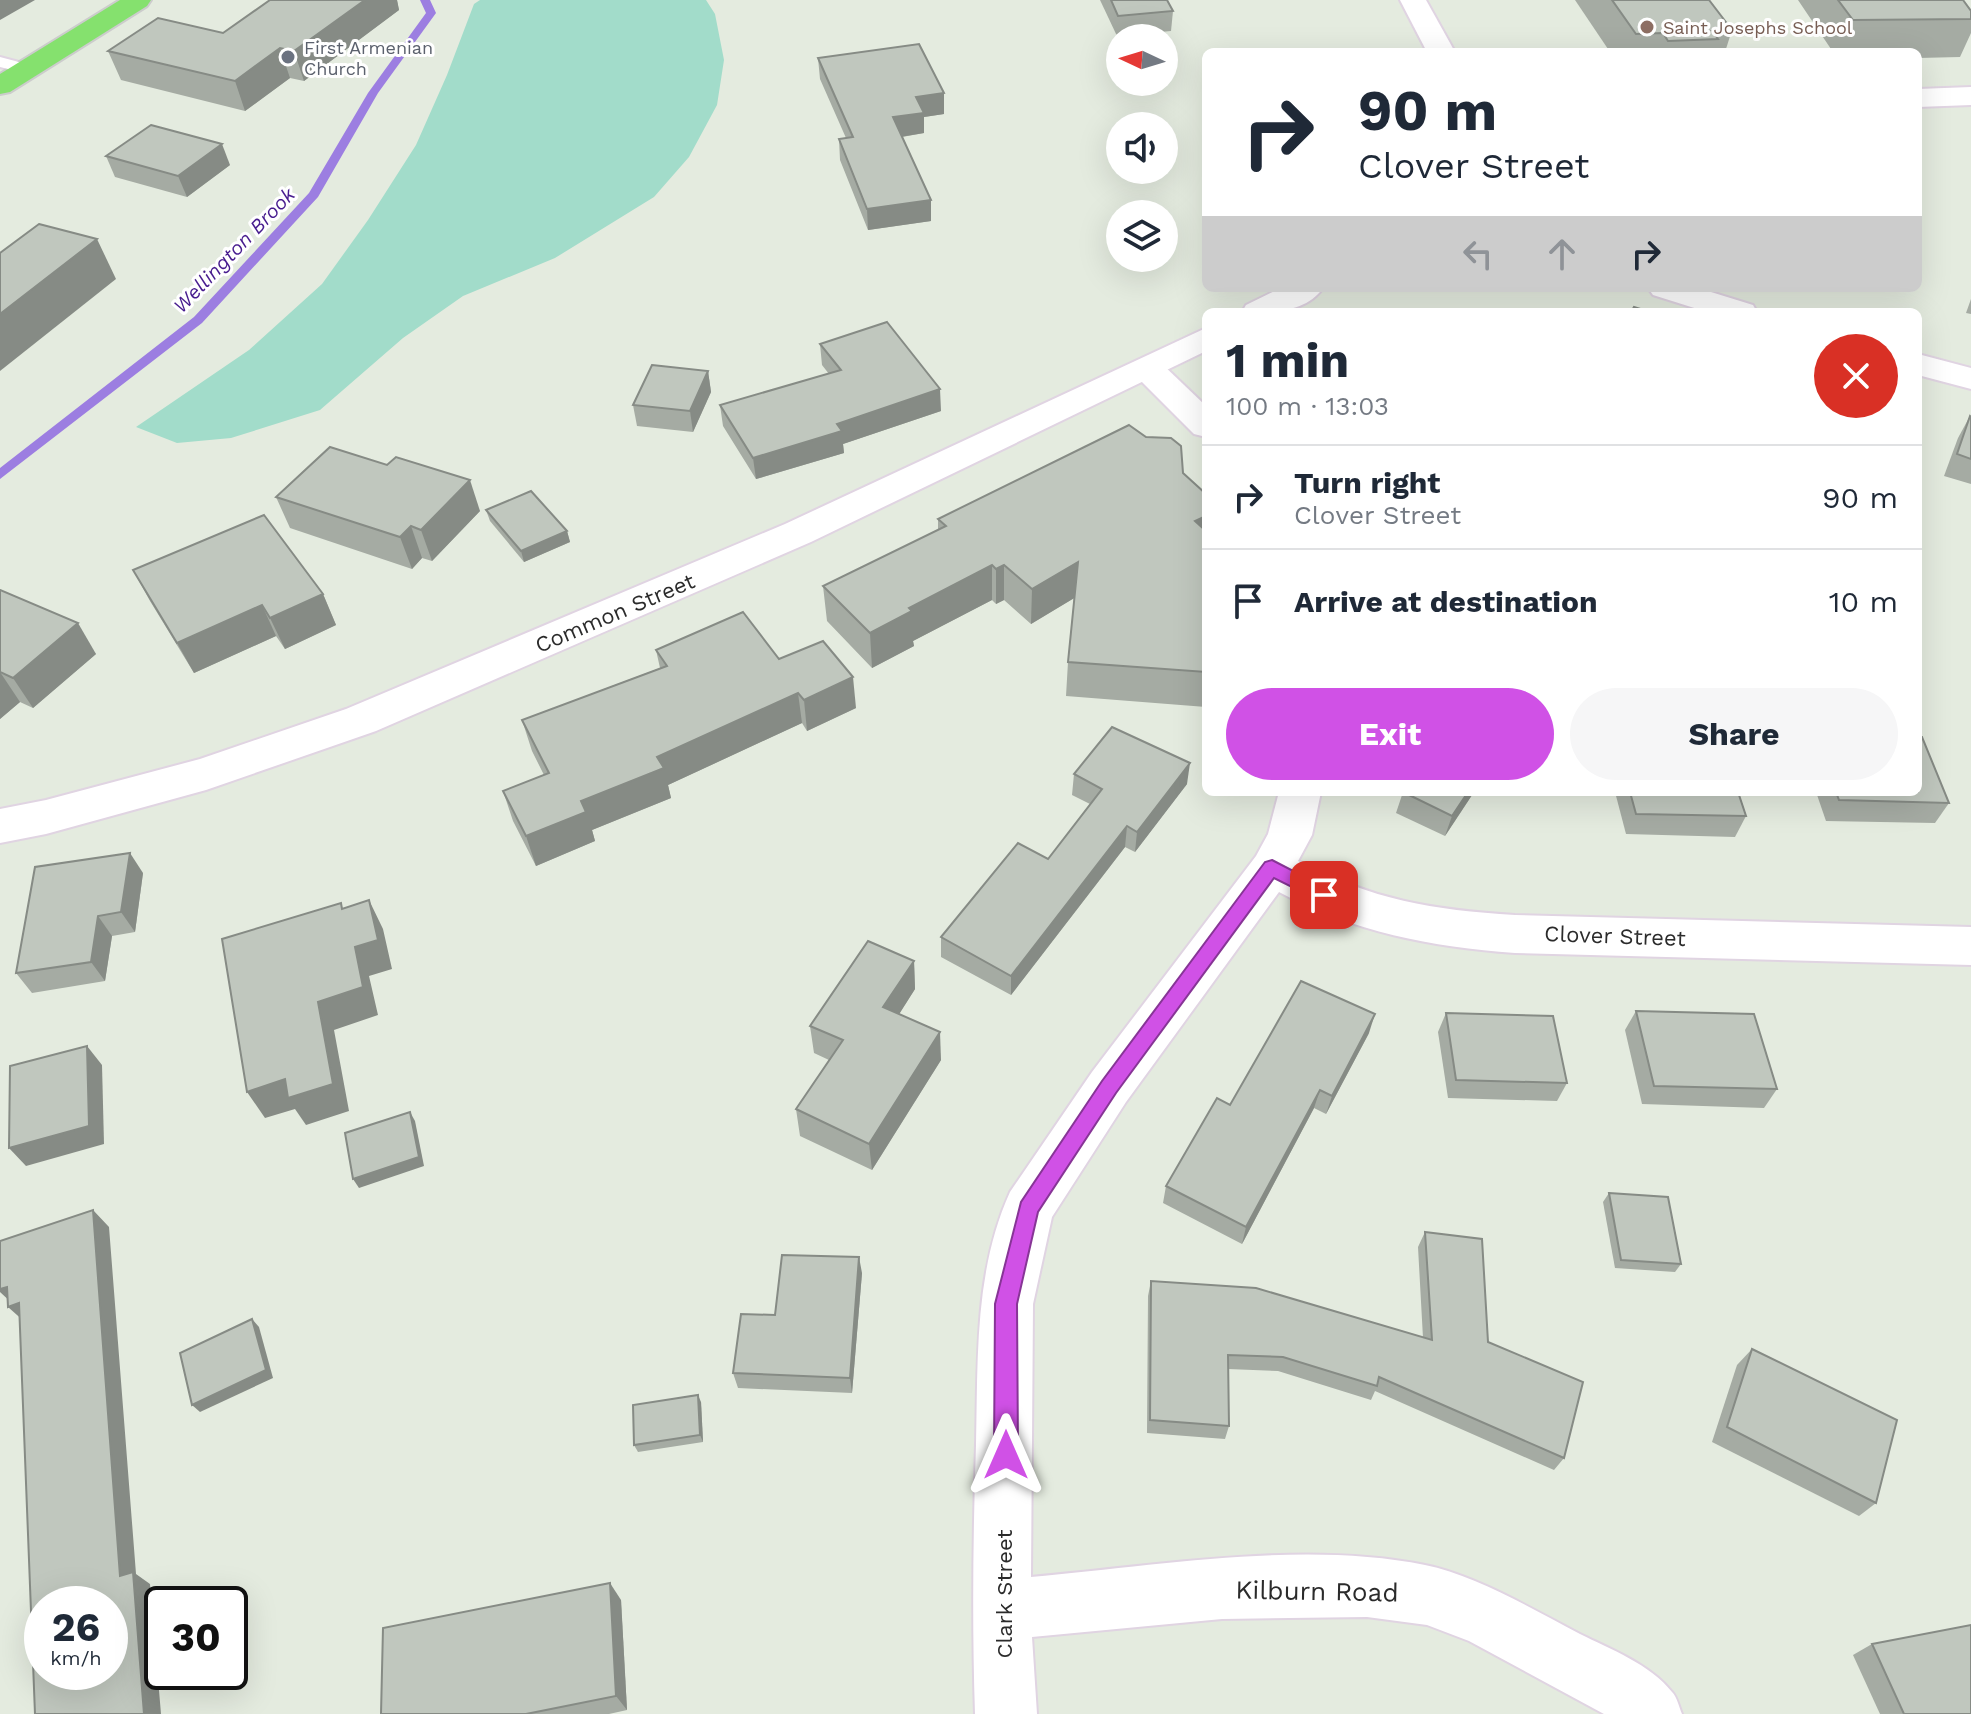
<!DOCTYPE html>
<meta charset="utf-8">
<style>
body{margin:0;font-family:"Work Sans",sans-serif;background:#f6f6f7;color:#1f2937;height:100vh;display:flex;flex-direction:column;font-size:30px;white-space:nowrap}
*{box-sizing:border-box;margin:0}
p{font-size:26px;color:#747a83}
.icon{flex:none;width:44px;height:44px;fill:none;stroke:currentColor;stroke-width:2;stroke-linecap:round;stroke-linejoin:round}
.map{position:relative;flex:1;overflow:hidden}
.panel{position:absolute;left:1202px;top:308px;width:720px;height:488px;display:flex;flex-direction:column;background:#fff;border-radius:12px;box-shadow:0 8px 32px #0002}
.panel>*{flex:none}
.hud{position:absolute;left:1202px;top:48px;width:720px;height:244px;border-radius:12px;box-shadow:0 8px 32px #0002;background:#fff;color:#1f2937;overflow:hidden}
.needle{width:52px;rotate:274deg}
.controls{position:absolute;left:1106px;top:24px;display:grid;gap:16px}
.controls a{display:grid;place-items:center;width:72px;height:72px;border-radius:50%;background:#fff;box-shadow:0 8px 32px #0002;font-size:40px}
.speed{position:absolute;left:24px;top:1586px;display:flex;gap:16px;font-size:40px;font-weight:700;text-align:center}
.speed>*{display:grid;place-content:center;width:104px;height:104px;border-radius:50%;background:#fff;box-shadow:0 8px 32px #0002;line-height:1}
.speed small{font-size:20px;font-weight:400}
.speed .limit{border:4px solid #111;border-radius:12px;background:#fff;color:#111}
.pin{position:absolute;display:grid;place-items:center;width:68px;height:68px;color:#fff;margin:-34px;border-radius:16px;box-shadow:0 4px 12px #0006}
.me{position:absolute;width:88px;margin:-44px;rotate:0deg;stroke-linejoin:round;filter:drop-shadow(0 0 6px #0008)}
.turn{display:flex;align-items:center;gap:28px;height:168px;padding:0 24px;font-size:36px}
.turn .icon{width:104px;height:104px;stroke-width:2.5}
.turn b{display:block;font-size:56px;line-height:68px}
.lanes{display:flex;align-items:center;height:76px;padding:0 24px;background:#0003;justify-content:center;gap:40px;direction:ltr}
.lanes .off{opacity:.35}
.round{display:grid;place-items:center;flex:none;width:84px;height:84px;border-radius:42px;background:#f6f6f7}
.overview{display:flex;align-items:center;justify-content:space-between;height:136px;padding:0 24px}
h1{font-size:48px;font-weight:700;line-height:60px}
.cta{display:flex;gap:16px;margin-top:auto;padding:16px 24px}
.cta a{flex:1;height:92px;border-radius:48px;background:#d051e6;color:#fff;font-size:32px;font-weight:700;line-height:92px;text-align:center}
.cta a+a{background:#f6f6f7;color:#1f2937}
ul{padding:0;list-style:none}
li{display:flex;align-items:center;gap:24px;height:104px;padding:0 24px;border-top:2px solid #e0e1e3}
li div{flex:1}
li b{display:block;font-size:30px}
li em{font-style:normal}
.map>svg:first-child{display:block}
</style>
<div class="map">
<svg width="1971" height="1714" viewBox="0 0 1971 1714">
<rect width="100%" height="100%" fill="#e4ebdf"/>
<path fill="#a2dcca" d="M480,0H706L715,14L724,60L717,105L689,157L654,197L555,258L463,296L403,338L320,410L231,438L177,443L136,427L249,350L322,284L368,220L416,145L447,75L474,4Z"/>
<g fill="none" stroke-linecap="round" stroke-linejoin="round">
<path fill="#9c7ee1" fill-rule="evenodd" d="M420,0H430L436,13L378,93L318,197L202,323L0,479V468L194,317L309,193L368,93L426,13Z"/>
<defs>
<path id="lane" d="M0,57L34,66L36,69L28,74L0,67Z"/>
<g id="street">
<path d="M1148,359L1160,362L1206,406V437L1194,434L1136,376L1131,369L1136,362Z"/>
<path d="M1279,792H1321L1312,835L1298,861C1373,900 1432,910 1515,915L1971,927V965L1515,953C1431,947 1354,932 1279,892L1126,1102L1052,1217L1033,1304L1031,1577C1154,1566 1303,1540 1425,1565C1475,1575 1534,1610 1580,1634C1610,1649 1650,1664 1672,1692C1677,1697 1679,1707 1682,1714H1604L1469,1641L1427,1625L1367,1617L1222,1619L1032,1637L1037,1714H975C972,1624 973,1535 976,1445C978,1360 974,1271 1010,1192L1092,1072L1256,856L1268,834Z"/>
</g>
<g id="secondary">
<path d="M1400,0H1426L1455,52H1427Z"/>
<path d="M1971,87V105L1918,107V89Z"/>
<path d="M1281,288H1323C1305,314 1269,312 1242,312L1246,305Z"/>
<path d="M1648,288H1698L1753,305L1757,312H1707L1653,295Z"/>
<path d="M1206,328V351L811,542L376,731L206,790L46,834L0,843V809L46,800L200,759L346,709L785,524Z"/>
<path d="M1918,354L1971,368V389L1918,375Z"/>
</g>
<path id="primary" d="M120,0H151L147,6L10,92L0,94V74Z"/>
</defs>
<use href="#lane" stroke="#e0d4e2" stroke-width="4"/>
<use href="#street" stroke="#e0d4e2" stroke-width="4"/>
<use href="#secondary" stroke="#e0d4e2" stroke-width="4"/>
<use href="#primary" stroke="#ccc" stroke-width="4"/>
<use href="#lane" fill="#fff" fill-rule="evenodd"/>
<use href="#street" fill="#fff" fill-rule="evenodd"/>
<use href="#secondary" fill="#fff" fill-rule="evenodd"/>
<use href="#primary" fill="#85e16e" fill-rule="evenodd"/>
</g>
<g fill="#a5aba3">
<path d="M270,0H397L399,10L304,81L290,78L245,111L121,80L108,51L223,33Z"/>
<path d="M1100,0H1167L1173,11L1171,31L1117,36Z"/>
<path d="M1575,0H1709L1732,30L1725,52H1610Z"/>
<path d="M1798,0H1963L1971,11V33L1960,57L1918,58V52H1833Z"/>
<path d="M818,58L944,114L924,117V133L902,137L931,200V221L868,230L840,160L839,139L846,138L820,79Z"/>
<path d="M106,156L230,165L187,197L115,177Z"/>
<path d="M1971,299V314L1966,313Z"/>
<path d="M820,344L941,411L843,444L844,453L756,479L723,426L720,405L829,374L822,365Z"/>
<path d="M708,371L711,392L693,432L637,426L633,405Z"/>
<path d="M1970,416L1971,417V484L1944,476L1958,438Z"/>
<path d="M387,465L480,511L432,561L422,558L412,569L290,528L276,497Z"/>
<path d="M1183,473L1206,494V707L1066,696L1068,662L1074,598L1031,624L1004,600L996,604L992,600L913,641L914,646L872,668L827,621L823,586L938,530V519Z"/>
<path d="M486,510L567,531L570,542L524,562L490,521Z"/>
<path d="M133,570L323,594L336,625L285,649L276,636L194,673L150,601Z"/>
<path d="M0,590L96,654L33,708L20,702L0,719Z"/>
<path d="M656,650L779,659L856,708L807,731L802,723L668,785L671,798L592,830L595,841L536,866L513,821L503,791L544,775L532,751L522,720L660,668Z"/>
<path d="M1074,774L1187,784L1135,852L1125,847L1011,995L941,957V937L1048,859L1090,804L1072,795Z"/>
<path d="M1403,792H1474L1445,836L1396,813Z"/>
<path d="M1615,792H1738L1746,816L1735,837L1626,834Z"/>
<path d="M1816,792H1918L1949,803L1935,823L1826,821Z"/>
<path d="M143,873L135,932L112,936L105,981L32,993L16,973Z"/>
<path d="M914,961L915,989L899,1014L941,1060L872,1170L800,1136L796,1109L829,1060L814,1053L810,1026Z"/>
<path d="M1636,1011L1777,1089L1764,1108L1642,1104L1625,1030Z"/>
<path d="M1446,1013L1567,1083L1557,1101L1448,1098L1438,1032Z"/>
<path d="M1369,1033L1326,1114L1314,1108L1242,1244L1163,1203L1166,1186L1230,1105Z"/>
<path d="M1609,1193L1681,1264L1675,1272L1615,1268L1603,1202Z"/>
<path d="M1425,1232L1488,1342L1564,1458L1554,1470L1375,1391L1371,1400L1278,1371L1228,1369L1229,1426L1225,1439L1147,1433L1148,1296L1151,1281L1423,1338L1418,1247Z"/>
<path d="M862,1273L852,1393L738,1388L733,1373L775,1315Z"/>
<path d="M1752,1349L1876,1503L1859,1516L1712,1442L1737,1365Z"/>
<path d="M701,1402L703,1442L638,1452L634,1445Z"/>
<path d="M621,1600L627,1710L609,1714H381Z"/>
<path d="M1872,1644L1971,1714H1880L1853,1655Z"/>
</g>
<g fill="#868b85">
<path d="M0,0H35L0,20Z"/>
<path d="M365,0H397L399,10L304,81L294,51Z"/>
<path d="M280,48L290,78L245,111L235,81Z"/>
<path d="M944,93V114L924,117V133L894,138L893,117L916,97Z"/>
<path d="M222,144L230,165L187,197L178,176Z"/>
<path d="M931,200V221L868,230L867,209Z"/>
<path d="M97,239L116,279L0,371V314Z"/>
<path d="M708,371L711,392L693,432L690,411Z"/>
<path d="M940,389L941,411L843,444L844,453L756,479L753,458L837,424Z"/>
<path d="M470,480L480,511L432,561L421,530Z"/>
<path d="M1206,516V549L1195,521Z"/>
<path d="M411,526L422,558L412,569L400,537Z"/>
<path d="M567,531L570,542L524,562L521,551Z"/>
<path d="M1078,562L1076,597L1031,624L1032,589Z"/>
<path d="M992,565V600L913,641L914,646L872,668L870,633L909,608Z"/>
<path d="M1004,565V600L996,604V569Z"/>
<path d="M323,594L336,625L285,649L270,618Z"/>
<path d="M262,605L276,636L194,673L177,643Z"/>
<path d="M78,623L96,654L33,708L13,678Z"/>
<path d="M0,672L20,702L0,719Z"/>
<path d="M853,677L856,708L807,731L804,700Z"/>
<path d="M798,693L802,723L668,785L671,798L592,830L595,841L536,866L526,836L581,801L657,757Z"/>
<path d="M1190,763L1187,784L1135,852L1137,832Z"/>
<path d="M1468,792H1474L1445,836L1452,816Z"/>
<path d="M1127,826L1125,847L1011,995V976Z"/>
<path d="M130,853L143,873L135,932L121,912Z"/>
<path d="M369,900L383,929L392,969L369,976L378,1015L334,1030L349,1111L306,1125L295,1109L265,1118L247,1092L318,1002L355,947Z"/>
<path d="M98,916L112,936L105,981L91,962Z"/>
<path d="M914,961L915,989L886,1035L883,1007Z"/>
<path d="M1375,1014L1369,1033L1326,1114L1332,1096Z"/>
<path d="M940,1032L941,1060L872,1170L869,1144Z"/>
<path d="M87,1046L102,1065L104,1144L26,1166L9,1148Z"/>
<path d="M1320,1090L1314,1108L1242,1244L1246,1227Z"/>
<path d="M410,1112L415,1121L424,1166L359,1188L353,1179Z"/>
<path d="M93,1210L109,1227L136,1574L150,1584L161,1714H144L120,1576Z"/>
<path d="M859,1257L862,1273L852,1393L850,1378Z"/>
<path d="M7,1287L25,1303L26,1323L8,1307L14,1305L0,1292V1289Z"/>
<path d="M252,1319L259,1327L273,1378L200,1412L192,1405Z"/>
<path d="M698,1395L701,1402L703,1442L700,1435Z"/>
<path d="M610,1583L621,1600L627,1710L616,1696Z"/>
</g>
<g fill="#c0c7be" stroke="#868b85" stroke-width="2" fill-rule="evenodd">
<path d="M270,0H365L294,51L280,48L235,81L108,51L158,18L223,33Z"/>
<path d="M1111,0H1167L1173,11L1118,16Z"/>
<path d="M1612,0H1709L1732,30L1712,31L1718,39L1668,41L1663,33L1636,34Z"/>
<path d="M1838,0H1963L1971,11V19L1853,20Z"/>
<path d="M919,44L944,93L916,97L924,113L893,117L931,200L867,209L839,139L853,137L818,58Z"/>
<path d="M151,125L222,144L178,176L106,156Z"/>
<path d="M39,224L97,239L0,314V253Z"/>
<path d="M1634,307L1650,312H1631Z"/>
<path d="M887,322L940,389L837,424L842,431L753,458L720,405L841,370L820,344Z"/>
<path d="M652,365L708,371L690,411L633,405Z"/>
<path d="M1970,416L1971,417V459L1957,454Z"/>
<path d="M1129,425L1146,437L1171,438L1181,446L1183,473L1206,494V516L1195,521L1206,531V672L1068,662L1078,562L1032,589L1004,565L996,569L992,565L909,608L912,611L870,633L823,586L946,526L938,519Z"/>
<path d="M330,447L387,465L396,457L470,480L421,530L411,526L400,537L276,497Z"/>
<path d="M531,491L567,531L521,551L486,510Z"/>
<path d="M264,515L323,594L270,618L262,605L177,643L133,570Z"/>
<path d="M0,590L78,623L13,678L0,672Z"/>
<path d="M743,612L779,659L823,641L853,677L804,700L798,693L657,757L664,768L581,801L586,812L526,836L503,791L549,773L522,720L667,666L656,650Z"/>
<path d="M1112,727L1190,763L1137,832L1127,826L1011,976L941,937L1018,843L1048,859L1102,789L1074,774Z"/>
<path d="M1918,737H1922L1949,803L1839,800L1836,792H1918Z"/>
<path d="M1403,792H1468L1452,816Z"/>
<path d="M1630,792H1738L1746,816L1636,814Z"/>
<path d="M130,853L121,912L98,916L91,962L16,973L35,867Z"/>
<path d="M369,900L378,940L355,947L363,987L318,1002L333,1084L288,1098L285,1079L247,1092L222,939L341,903L342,909Z"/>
<path d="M868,941L914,961L883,1007L940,1032L869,1144L796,1109L843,1040L810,1026Z"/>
<path d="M1301,981L1375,1014L1332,1096L1320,1090L1246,1227L1166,1186L1217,1098L1230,1105Z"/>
<path d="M1636,1011L1754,1014L1777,1089L1654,1086Z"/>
<path d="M1446,1013L1553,1016L1567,1083L1456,1080Z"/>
<path d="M87,1046L89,1126L9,1148L10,1066Z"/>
<path d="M410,1112L419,1157L353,1179L345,1133Z"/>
<path d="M1609,1193L1668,1197L1681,1264L1621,1260Z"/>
<path d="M93,1210L120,1576L133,1572L144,1714H35L19,1303L8,1307L7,1287L0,1289V1241ZM42,1604H110V1672H42Z"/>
<path d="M1425,1232L1482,1239L1488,1342L1583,1382L1564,1458L1379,1377L1377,1386L1283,1357L1228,1355L1229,1426L1150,1420L1151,1281L1256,1288L1432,1340Z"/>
<path d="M782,1255L859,1257L850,1378L733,1373L741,1314L775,1315Z"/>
<path d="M252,1319L266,1370L192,1405L180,1353Z"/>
<path d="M1752,1349L1897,1420L1876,1503L1727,1427Z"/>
<path d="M698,1395L700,1435L634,1445L633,1405Z"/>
<path d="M610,1583L616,1696L526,1714H381L383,1628Z"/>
<path d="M1971,1625V1714H1904L1872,1644Z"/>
</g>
<path fill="#d051e6" stroke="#873596" stroke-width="2" d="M1272,860L1330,890L1333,895L1330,900L1324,903L1274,878L1116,1093L1038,1212L1017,1304L1018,1455L1014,1464L1006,1467L998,1464L994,1455L995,1304L1021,1202L1102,1081L1265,862Z"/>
<circle fill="#8d6e63" stroke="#fff" stroke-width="3" cx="1647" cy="27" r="8"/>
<circle fill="#6b7280" stroke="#fff" stroke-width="3" cx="288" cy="57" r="8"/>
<g text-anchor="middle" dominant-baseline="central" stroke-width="6" stroke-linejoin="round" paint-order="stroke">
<g font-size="18" fill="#785e54" stroke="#fff" text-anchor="start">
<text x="1663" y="27">Saint Josephs School</text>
</g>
<g font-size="18" fill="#5b616d" stroke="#fff" text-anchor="start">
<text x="304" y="47">First Armenian<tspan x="304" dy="21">Church</tspan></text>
</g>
<g font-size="20" font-style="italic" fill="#471c8e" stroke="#fff">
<text transform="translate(234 250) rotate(-46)">Wellington Brook</text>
</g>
<g font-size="22" fill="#2b2b2b" stroke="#fff">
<text transform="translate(615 613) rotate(-23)">Common Street</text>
<text transform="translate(1615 936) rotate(2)">Clover Street</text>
<text transform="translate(1004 1594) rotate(-90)">Clark Street</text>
</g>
<g font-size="26" fill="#2b2b2b" stroke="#fff">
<text transform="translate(1317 1591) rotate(1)">Kilburn Road</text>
</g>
</g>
</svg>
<div class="controls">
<a><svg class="needle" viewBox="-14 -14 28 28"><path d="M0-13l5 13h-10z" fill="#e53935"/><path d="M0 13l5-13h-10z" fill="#747a83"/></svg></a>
<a><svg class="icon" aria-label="sound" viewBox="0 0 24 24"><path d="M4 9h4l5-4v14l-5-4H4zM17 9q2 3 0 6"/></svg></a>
<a><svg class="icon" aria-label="layers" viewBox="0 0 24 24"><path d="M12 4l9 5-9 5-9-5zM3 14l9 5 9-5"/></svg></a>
</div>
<div class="speed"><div>26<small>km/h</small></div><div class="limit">30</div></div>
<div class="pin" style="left:1324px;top:895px;background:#d93025"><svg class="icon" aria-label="arrive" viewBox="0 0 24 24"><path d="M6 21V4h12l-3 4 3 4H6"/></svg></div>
<svg class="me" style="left:1006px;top:1455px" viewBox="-20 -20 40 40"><path d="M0-17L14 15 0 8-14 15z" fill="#d051e6" stroke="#fff" stroke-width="4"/></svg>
<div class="hud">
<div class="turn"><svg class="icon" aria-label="right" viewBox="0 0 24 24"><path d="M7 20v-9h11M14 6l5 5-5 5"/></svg><div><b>90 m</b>Clover Street</div></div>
<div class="lanes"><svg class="icon off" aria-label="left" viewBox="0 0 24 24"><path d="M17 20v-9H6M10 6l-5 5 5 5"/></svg><svg class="icon off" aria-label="ahead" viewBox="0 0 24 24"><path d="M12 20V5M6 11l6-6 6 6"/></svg><svg class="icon" aria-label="right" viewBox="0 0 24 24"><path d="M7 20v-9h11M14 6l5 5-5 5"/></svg></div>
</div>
<section class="panel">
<div class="overview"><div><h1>1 min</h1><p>100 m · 13:03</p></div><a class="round" style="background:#d93025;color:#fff"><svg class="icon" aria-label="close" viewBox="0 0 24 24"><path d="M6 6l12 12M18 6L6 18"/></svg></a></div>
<ul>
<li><svg class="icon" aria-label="right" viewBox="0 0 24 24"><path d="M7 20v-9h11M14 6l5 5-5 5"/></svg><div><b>Turn right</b><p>Clover Street</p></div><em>90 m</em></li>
<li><svg class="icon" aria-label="arrive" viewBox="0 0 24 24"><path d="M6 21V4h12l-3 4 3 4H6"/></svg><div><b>Arrive at destination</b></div><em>10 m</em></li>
</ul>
<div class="cta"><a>Exit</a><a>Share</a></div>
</section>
</div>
